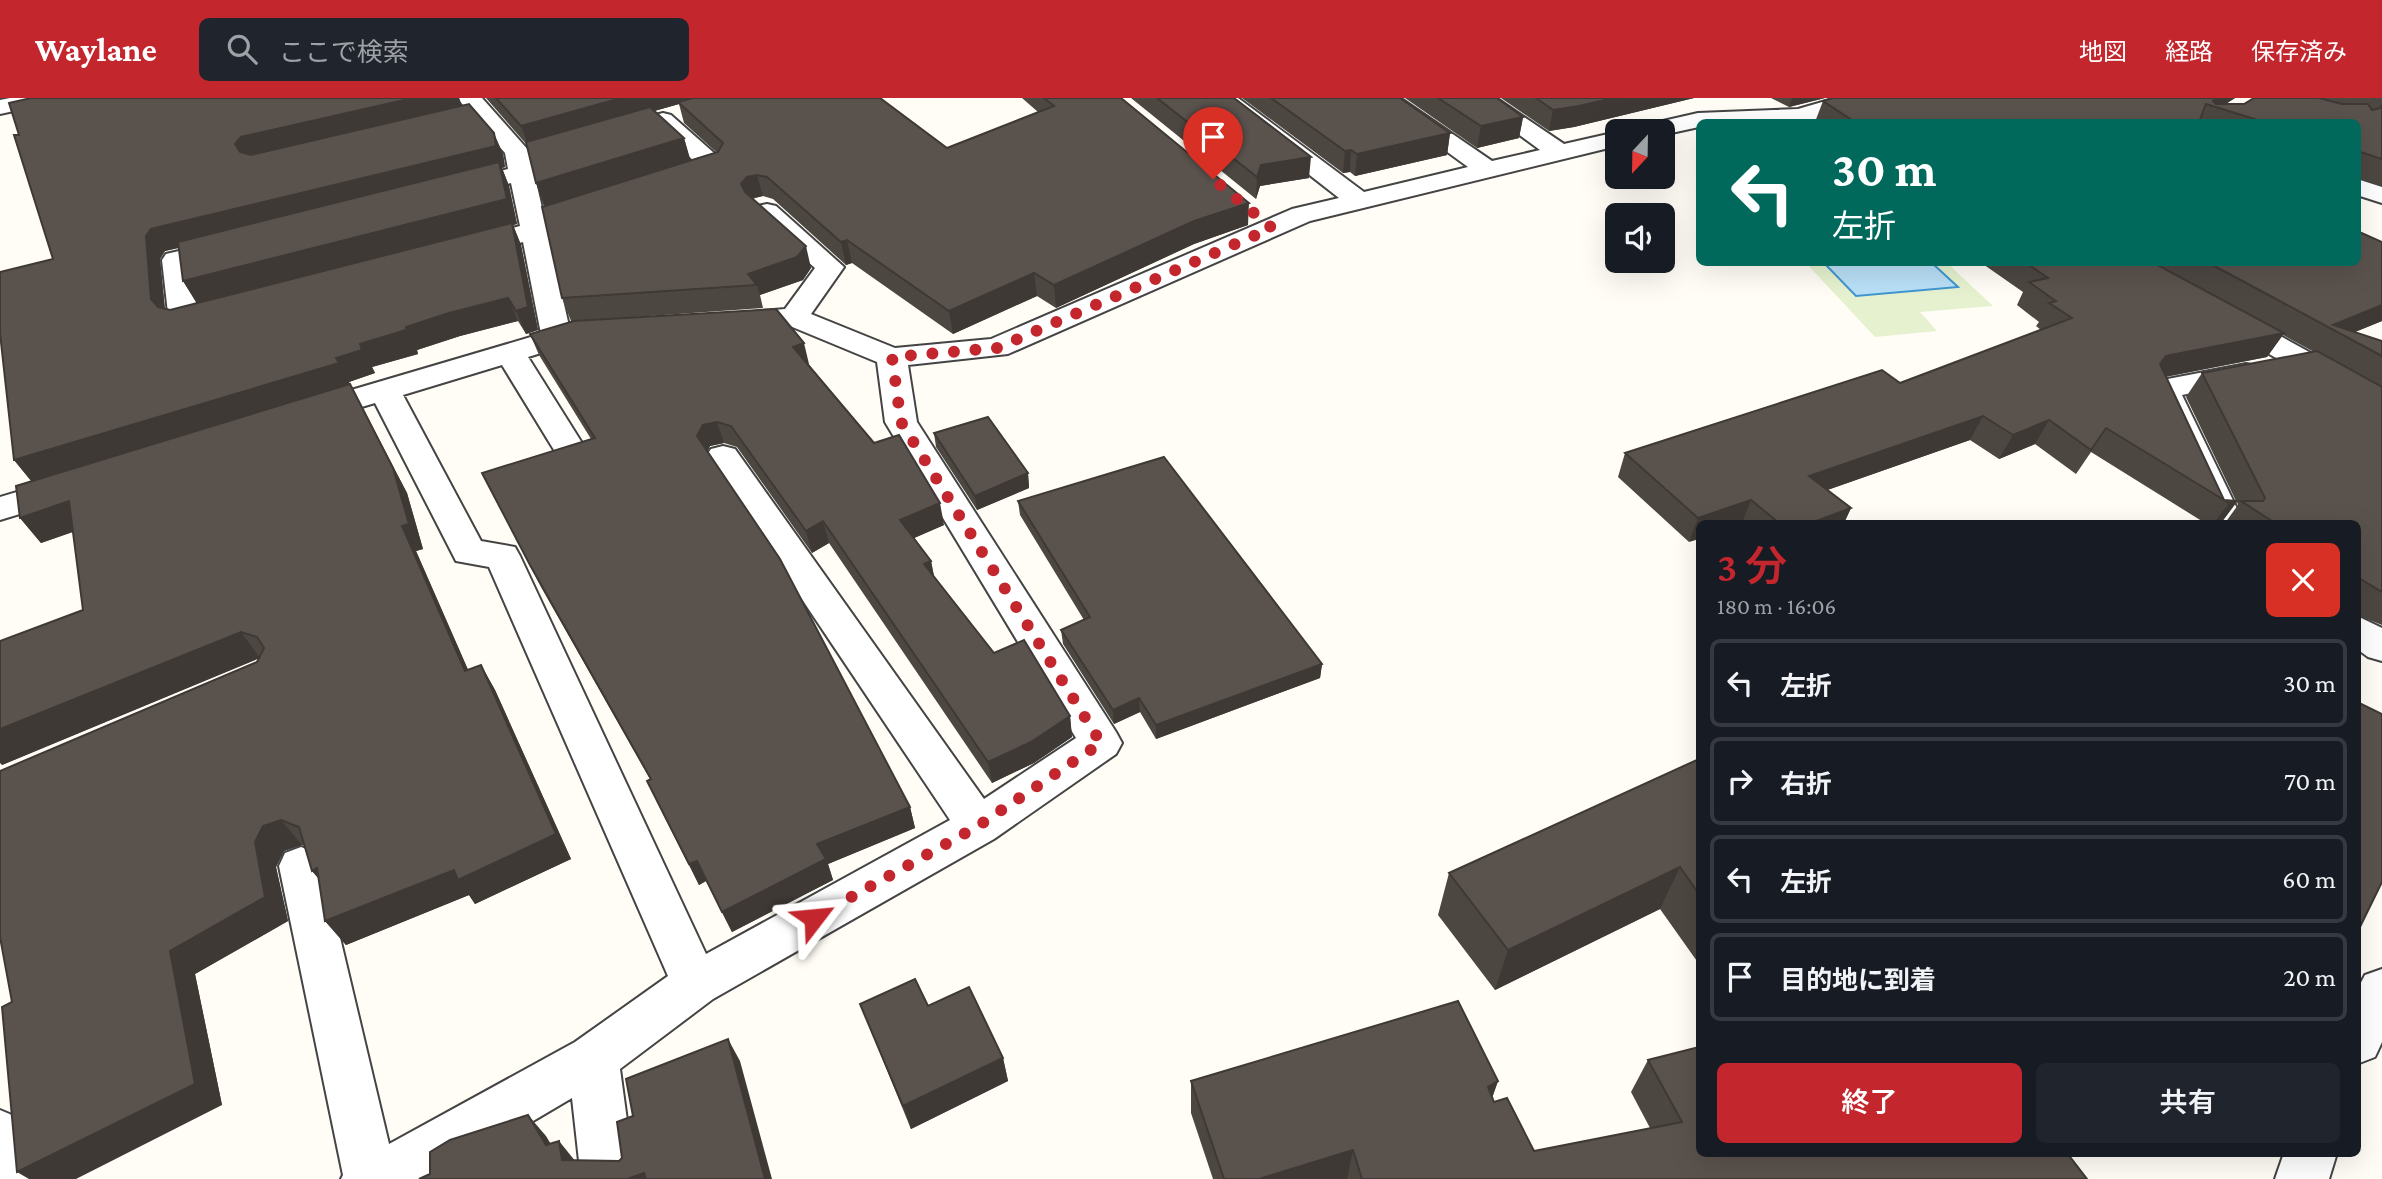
<!DOCTYPE html>
<html lang="ja">
<meta charset="utf-8">
<style>
body{margin:0;font-family:"Crimson Pro","Noto Sans JP",serif;background:#20242c;color:#f1f3f6;height:100vh;display:flex;flex-direction:column;font-size:26px;white-space:nowrap}
*{box-sizing:border-box;margin:0}
p{font-size:23px;color:#9ea1a6}
.icon{flex:none;width:38px;height:38px;fill:none;stroke:currentColor;stroke-width:2;stroke-linecap:round;stroke-linejoin:round}
.map{position:relative;flex:1;overflow:hidden}
.panel{position:absolute;left:1696px;top:422px;width:665px;height:637px;display:flex;flex-direction:column;background:#171b24;border-radius:10px;box-shadow:0 7px 28px #0002}
.panel>*{flex:none}
.banner{position:absolute;left:1696px;top:21px;width:665px;height:147px;border-radius:10px;box-shadow:0 7px 28px #0002;background:#00695c;color:#fff;overflow:hidden}
.needle{width:46px;rotate:202deg}
.tools{position:absolute;left:1605px;top:21px;display:grid;gap:14px}
.tools a{display:grid;place-items:center;width:70px;height:70px;border-radius:10px;background:#171b24;box-shadow:0 7px 28px #0002;font-size:35px}
.pin{position:absolute;display:grid;place-items:center;width:60px;height:60px;color:#fff;margin:-72px -30px;border-radius:50% 50% 50% 0;rotate:-45deg;box-shadow:0 0 7px #0007}
.pin .icon{rotate:45deg}
.me{position:absolute;width:77px;margin:-38px;rotate:61deg;stroke-linejoin:round;filter:drop-shadow(0 0 5px #0008)}
.turn{display:flex;align-items:center;gap:24px;height:147px;padding:0 21px;font-size:32px}
.turn .icon{width:91px;height:91px;stroke-width:2.5}
.turn b{display:block;font-size:49px;line-height:60px}
.round{display:grid;place-items:center;flex:none;width:74px;height:74px;border-radius:10px;background:#20242c}
.head{display:flex;align-items:center;justify-content:space-between;height:119px;padding:0 21px}
h1{font-size:42px;font-weight:600;line-height:52px;color:#c4262e}
.button{display:flex;gap:14px;margin-top:auto;padding:14px 21px}
.button a{flex:1;height:80px;border-radius:10px;background:#c4262e;color:#fff;font-size:28px;font-weight:600;line-height:80px;text-align:center}
.button a+a{background:#20242c;color:#f1f3f6}
ul{padding:0;list-style:none}
li{display:flex;align-items:center;gap:21px;height:88px;margin:0 14px 10px;padding:0 7px;border:4px solid #363941;border-radius:10px}
li div{flex:1}
li b{display:block;font-size:26px}
li em{font-style:normal}
header{display:flex;align-items:center;gap:42px;box-sizing:border-box;height:98px;padding:0 35px;background:#c4262e;color:#fff}
header strong{font-size:33px}
nav{display:flex;gap:38px;margin-inline-start:auto;font-size:24px}
.search{width:490px;height:63px;background:#20242c;display:flex;align-items:center;gap:18px;box-sizing:border-box;padding:0 24px;border-radius:10px;color:#9ea1a6;font-size:26px}
.map>svg:first-child{display:block}
</style>
<header>
<strong>Waylane</strong>
<div class="search"><svg class="icon" aria-label="search" viewBox="0 0 24 24"><circle cx="10" cy="10" r="6"/><path d="M15 15l6 6"/></svg>ここで検索</div>
<nav><a>地図</a><a>経路</a><a>保存済み</a></nav>
</header>
<div class="map">
<svg width="2382" height="1081" viewBox="0 0 2382 1081">
<rect width="100%" height="100%" fill="#fffdf5"/>
<path fill="#e6f2cf" d="M1806,165H1947L1993,208L1920,214L1937,233L1875,239Z"/>
<path fill="#b9e0f7" stroke="#3f96cf" stroke-width="2" d="M1824,165H1932L1958,189L1856,198Z"/>
<g fill="none" stroke-linecap="round" stroke-linejoin="round">
<defs>
<g id="minor">
<path d="M10,0H55L51,5L0,16V2Z"/>
<path d="M457,0H482L529,53L569,228L586,223L597,226L601,232L597,238L528,259L582,345L578,352L566,355L554,352L502,267L403,297L481,443L515,449L520,458L706,856L950,722L706,358L711,351L723,348L735,351L984,701L1076,640L885,324L877,264L790,228L730,232L720,229L715,223L720,217L785,211L815,170L758,120L754,114L758,108L767,106L776,108L844,169L811,216L895,250L991,241L1292,111L1339,100L1211,0H1238L1364,94L1468,69L1373,0H1400L1492,63L1540,52L1469,0H1496L1564,46L1617,34V48L1310,123L1008,256L908,267L917,324L1116,634L1122,645L1116,656L994,741L713,901L620,971L635,1081H581L572,1000L435,1081H341L343,1077L279,768L285,755L301,749L317,755L323,768L389,1046L575,944L668,878L489,469L456,463L375,305L308,325L297,322L292,315L297,308L541,236L523,144L465,159L455,157L451,151L455,145L520,128L511,85L456,100L447,97L443,92L447,87L508,71L505,55Z"/>
<path d="M1836,0H1866C1843,32 1736,24 1699,24V29L1662,37V33H1637L1641,28L1698,15L1798,11Z"/>
<path d="M663,15L671,17L723,63L727,68L723,73L678,88L669,85L665,80L669,75L697,66L651,22L655,17Z"/>
<path d="M2357,81L2382,89V105L2357,97Z"/>
<path d="M231,141L241,143L245,149L241,155L191,167L197,212L220,206L230,209L235,215L230,221C212,226 192,235 174,230L169,224L162,162L166,156Z"/>
<path d="M2230,213L2240,216L2382,294V317L2371,314L2220,228L2215,222L2220,216Z"/>
<path d="M2246,266L2257,268L2261,275L2257,282L2182,297L2244,425H2209L2147,291L2152,284Z"/>
<path d="M67,379L79,382L84,390L79,398L0,422V399Z"/>
<path d="M2357,518L2382,530V563L2368,559L2357,551Z"/>
<path d="M2382,871V944L2375,959L2357,966V892L2365,877Z"/>
<path d="M0,1012L19,1020L26,1038L30,1081H0Z"/>
<path d="M2284,1055H2337L2329,1081H2275Z"/>
</g>
</defs>
<use href="#minor" stroke="#444" stroke-width="4"/>
<use href="#minor" fill="#fff" fill-rule="evenodd"/>
</g>
<g fill="#4d4742" fill-rule="evenodd">
<path d="M31,0H459L462,8L503,56L505,69L502,70L509,88L517,126L513,127L521,147L538,232L526,236L518,223L460,238L417,252L418,256L372,269L375,275L349,284L407,395L423,451L416,453L468,572L481,567L495,592L571,761L475,806L469,797L346,847L325,823L319,781L312,773L304,748L302,747L284,753L276,769L288,823L195,876L222,1007L12,904L259,560L2,667L83,512L73,434L41,445L20,420L31,383L14,362L53,161L19,37ZM179,150L183,183L197,205L170,212L165,211L160,161L165,153Z"/>
<path d="M486,0H880L947,50L1038,14L1022,0H1121L1248,127L1194,146L1056,210L1037,198L953,236L852,165L846,167L773,101L763,98L752,101L811,170L803,182L760,197L763,210L578,223L809,266H808L944,427L914,440L931,463L934,478L994,555L1070,618L1072,639L1034,665L992,685L829,445L812,455L737,349L724,345L710,348L707,354L910,709L915,730L828,766L833,782L732,834L706,783L699,787L657,704L650,681L541,489L482,375L591,341L539,257L530,236L574,223H571L562,200L544,108L536,85L527,47ZM679,6L684,25L716,54L690,62L684,40L654,13Z"/>
<path d="M1131,0H1234L1309,80L1260,88L1256,101Z"/>
<path d="M1242,0H1400L1450,35L1447,57L1355,78L1350,74L1343,75Z"/>
<path d="M1405,0H1497L1523,19L1519,40L1477,50Z"/>
<path d="M1501,0H1694L1574,29L1549,33Z"/>
<path d="M1771,0H1825L1789,9Z"/>
<path d="M1833,0H2235L2226,6H2244L2254,0H2382V88L2357,80V24H1815L1823,3Z"/>
<path d="M1980,164H2357L2382,223L2355,234L2382,243V527L2357,517V425H2225L2238,407L2237,404L2221,425H2205L2091,354L2076,376L2035,346L1999,361L1970,342L1827,392L1851,410L1844,425H1699L1689,444L1618,379L1625,355L1900,285L2041,232L2036,228L2039,224L2017,207L2023,194ZM2283,237L2314,254L2202,275L2186,299L2236,403L2224,402L2166,279L2267,259Z"/>
<path d="M934,335L1028,375L1029,390L977,412L936,349Z"/>
<path d="M1018,403L1322,566L1320,580L1156,641L1140,614L1114,626L1063,546L1061,532L1084,522L1020,417Z"/>
<path d="M1699,661V866L1660,811L1495,892L1438,817L1449,775Z"/>
<path d="M860,906L928,908L1003,960L1008,983L911,1031Z"/>
<path d="M1648,962L2087,1081H1213L1191,1015V983H1498L1492,1000L1494,1004L1534,1053L1650,1030L1631,994Z"/>
</g>
<g fill="#3f3936">
<path d="M413,0H459L463,11L246,68L235,46L241,39Z"/>
<path d="M621,0H700L678,4L679,6L529,49L521,28Z"/>
<path d="M1613,0H1694L1574,29L1549,33L1553,12Z"/>
<path d="M1792,0H1825L1789,9Z"/>
<path d="M2216,0H2235L2218,10L2211,8Z"/>
<path d="M1523,19L1519,40L1477,50L1481,28Z"/>
<path d="M494,35L503,56L505,69L502,70L509,88L517,126L513,127L521,147L538,232L526,236L516,213L512,127L199,209L183,183L501,70L165,153L160,161L166,224L151,201L146,138L151,131Z"/>
<path d="M1450,35L1447,57L1355,78L1357,56Z"/>
<path d="M684,40L691,64L545,110L536,85Z"/>
<path d="M1351,52L1350,74L1343,75L1345,53Z"/>
<path d="M1311,59L1309,80L1260,88L1256,101L1257,79L1261,67Z"/>
<path d="M757,77L763,98L752,100L747,108L741,86L747,79Z"/>
<path d="M1249,105L1248,127L1194,146L1056,210L1054,187L1194,123Z"/>
<path d="M847,142L852,165L846,167L841,144Z"/>
<path d="M806,148L811,170L803,182L760,197L757,187L748,176Z"/>
<path d="M1034,175L1037,198L953,236L949,213Z"/>
<path d="M508,200L518,223L460,238L417,252L418,256L372,269L375,275L349,284L336,260L360,246L406,229L449,215Z"/>
<path d="M2382,207V223L2345,238L2333,227Z"/>
<path d="M2284,235L2267,259L2152,281L2160,266L2166,258Z"/>
<path d="M804,245L809,266L798,270L793,249Z"/>
<path d="M339,265L407,395L423,451L416,453L480,599L34,386L14,362Z"/>
<path d="M1983,318L1970,342L1799,402L1809,378Z"/>
<path d="M2049,322L2035,346L1999,361L2013,337Z"/>
<path d="M717,324L724,345L710,348L704,359L697,338L703,327Z"/>
<path d="M1028,375L1029,390L977,412L975,398Z"/>
<path d="M1751,402L1742,425H1699V441L1689,444L1698,420Z"/>
<path d="M69,403L89,428L41,445L20,420Z"/>
<path d="M2237,403L2221,425H2214L2229,405Z"/>
<path d="M940,405L944,427L905,444L900,422Z"/>
<path d="M1851,410L1844,425H1811Z"/>
<path d="M823,423L829,445L812,455L806,433Z"/>
<path d="M931,463L935,484L924,466Z"/>
<path d="M241,534L260,560L2,667L0,665V631Z"/>
<path d="M1322,566L1320,580L1156,641V627Z"/>
<path d="M481,567L495,592L571,761L475,806L469,797L346,847L325,823L454,772Z"/>
<path d="M1139,600L1140,614L1114,626L1113,612Z"/>
<path d="M1070,618L1072,639L1034,665L992,685L988,664Z"/>
<path d="M910,709L915,730L828,766L833,782L732,834L722,814L817,746Z"/>
<path d="M281,722L302,747L284,753L276,769L288,823L195,876L222,1007L76,1081H29L17,1074L170,853L255,744L263,728Z"/>
<path d="M697,763L706,783L699,787L689,766Z"/>
<path d="M1680,769L1660,811L1495,892L1508,852Z"/>
<path d="M317,770L333,797L312,773Z"/>
<path d="M728,941L740,963L772,1081H765Z"/>
<path d="M1003,960L1008,983L911,1031L903,1008Z"/>
<path d="M1498,983L1487,1014L1488,989Z"/>
<path d="M528,1017L546,1038L564,1068L546,1047Z"/>
<path d="M559,1043L576,1064L562,1062Z"/>
<path d="M1353,1052L1347,1081H1259Z"/>
<path d="M644,1075L649,1081H627Z"/>
</g>
<g fill="#5a524d" stroke="#3f3936" stroke-width="2">
<path d="M31,0H413L241,39L235,46L240,54L251,57L469,6L494,35L496,48L151,131L146,138L151,201L158,209L170,212L512,125L528,209L516,213L508,200L449,215L406,229V232L360,246L362,252L336,260L339,265L14,362L0,235V174L53,161L14,37H19L9,5Z"/>
<path d="M496,0H621L521,28Z"/>
<path d="M693,0H880L947,50L1054,8L1044,0H1121L1249,105L1194,123L1054,187L1034,175L949,213L847,142L841,144L767,79L757,77L747,79L741,86L745,94L806,148L797,159L748,176L757,187L562,200L542,109L718,54L723,45L678,4Z"/>
<path d="M1157,0H1234L1311,59L1261,67L1257,79Z"/>
<path d="M1271,0H1400L1450,35L1357,56L1351,52L1345,53Z"/>
<path d="M1438,0H1497L1523,19L1481,28Z"/>
<path d="M1536,0H1613L1579,8L1553,12Z"/>
<path d="M1833,0H2216L2213,3L2216,6H2244L2254,0H2319L2342,6H2368L2372,12L2380,10L2382,7V61L2357,53V24H2264L2206,6L2199,24H1855L1823,3Z"/>
<path d="M650,9L684,40L536,85L526,44Z"/>
<path d="M499,64L507,101L183,183L178,144Z"/>
<path d="M2357,133L2382,144V207L2333,227L2382,243V258L2207,164H2357Z"/>
<path d="M2025,164H2152L2284,235L2166,258L2160,266L2224,402L2237,403L2229,405L2106,330L2091,352L2049,322L2013,337L1983,318L1809,378L1851,410L1811,425H1779L1751,402L1698,420L1625,355L1882,272L1900,285L2072,220L2049,205L2056,203L2029,184L2048,180Z"/>
<path d="M776,211L804,245L793,249L874,345L899,337L940,405L900,422L931,463L924,466L994,555L1024,542L1070,618L1031,644L988,664L823,423L806,433L731,328L717,324L703,327L697,338L780,461L910,709L817,746L826,761L722,814L697,763L689,766L647,683L651,681L530,467L482,375L595,340L530,236L574,223Z"/>
<path d="M2317,253L2382,289V494L2357,479V425H2275L2241,403H2263L2265,400L2202,275Z"/>
<path d="M350,286L393,370L409,426L402,428L465,573L481,567L556,736L458,782L454,772L325,823L317,770L312,773L299,729L281,722L263,728L255,744L265,799L170,853L195,986L17,1074L2,909L12,904L0,839V673L257,564L264,550L257,539L241,534L0,631V543L83,512L69,403L20,420L16,388Z"/>
<path d="M988,319L1028,375L975,398L934,335Z"/>
<path d="M1164,359L1322,566L1156,627L1139,600L1113,612L1061,532L1090,519L1018,403Z"/>
<path d="M2357,604L2382,616V784L2357,835Z"/>
<path d="M1699,661V796L1680,769L1508,852L1449,775Z"/>
<path d="M915,881L928,908L969,889L1003,960L903,1008L860,906Z"/>
<path d="M1458,903L1498,983L1488,989L1494,1004L1507,1000L1534,1053L1682,1024L1648,962L1699,949V1055H2067L2087,1081H1362L1353,1052L1259,1081H1224L1191,983Z"/>
<path d="M728,941L765,1081H646L644,1075L627,1081H419L430,1076V1054L450,1042L528,1017L546,1047L559,1043L562,1062L619,1063L622,1060L617,1024L633,1018L626,981Z"/>
</g>
<g fill="none" stroke-linecap="round" stroke-linejoin="round">
<path stroke="#c4262e" stroke-width="12" stroke-dasharray="0 21.6" d="M814,820L978,728L1101,645L901,324L892,259L997,250L1272,130L1213,81"/>
</g>
</svg>
<div class="tools">
<a><svg class="needle" viewBox="-14 -14 28 28"><path d="M0-13l5 13h-10z" fill="#e53935"/><path d="M0 13l5-13h-10z" fill="#9ea1a6"/></svg></a>
<a><svg class="icon" aria-label="sound" viewBox="0 0 24 24"><path d="M4 9h4l5-4v14l-5-4H4zM17 9q2 3 0 6"/></svg></a>
</div>
<div class="pin" style="left:1213px;top:81px;background:#d93025"><svg class="icon" aria-label="arrive" viewBox="0 0 24 24"><path d="M6 21V4h12l-3 4 3 4H6"/></svg></div>
<svg class="me" style="left:814px;top:820px" viewBox="-20 -20 40 40"><path d="M0-17L14 15 0 8-14 15z" fill="#c4262e" stroke="#fff" stroke-width="4"/></svg>
<div class="banner">
<div class="turn"><svg class="icon" aria-label="left" viewBox="0 0 24 24"><path d="M17 20v-9H6M10 6l-5 5 5 5"/></svg><div><b>30 m</b>左折</div></div>
</div>
<section class="panel">
<div class="head"><div><h1>3 分</h1><p>180 m · 16:06</p></div><a class="round" style="background:#d93025;color:#fff"><svg class="icon" aria-label="close" viewBox="0 0 24 24"><path d="M6 6l12 12M18 6L6 18"/></svg></a></div>
<ul>
<li><svg class="icon" aria-label="left" viewBox="0 0 24 24"><path d="M17 20v-9H6M10 6l-5 5 5 5"/></svg><div><b>左折</b></div><em>30 m</em></li>
<li><svg class="icon" aria-label="right" viewBox="0 0 24 24"><path d="M7 20v-9h11M14 6l5 5-5 5"/></svg><div><b>右折</b></div><em>70 m</em></li>
<li><svg class="icon" aria-label="left" viewBox="0 0 24 24"><path d="M17 20v-9H6M10 6l-5 5 5 5"/></svg><div><b>左折</b></div><em>60 m</em></li>
<li><svg class="icon" aria-label="arrive" viewBox="0 0 24 24"><path d="M6 21V4h12l-3 4 3 4H6"/></svg><div><b>目的地に到着</b></div><em>20 m</em></li>
</ul>
<div class="button"><a>終了</a><a>共有</a></div>
</section>
</div>
